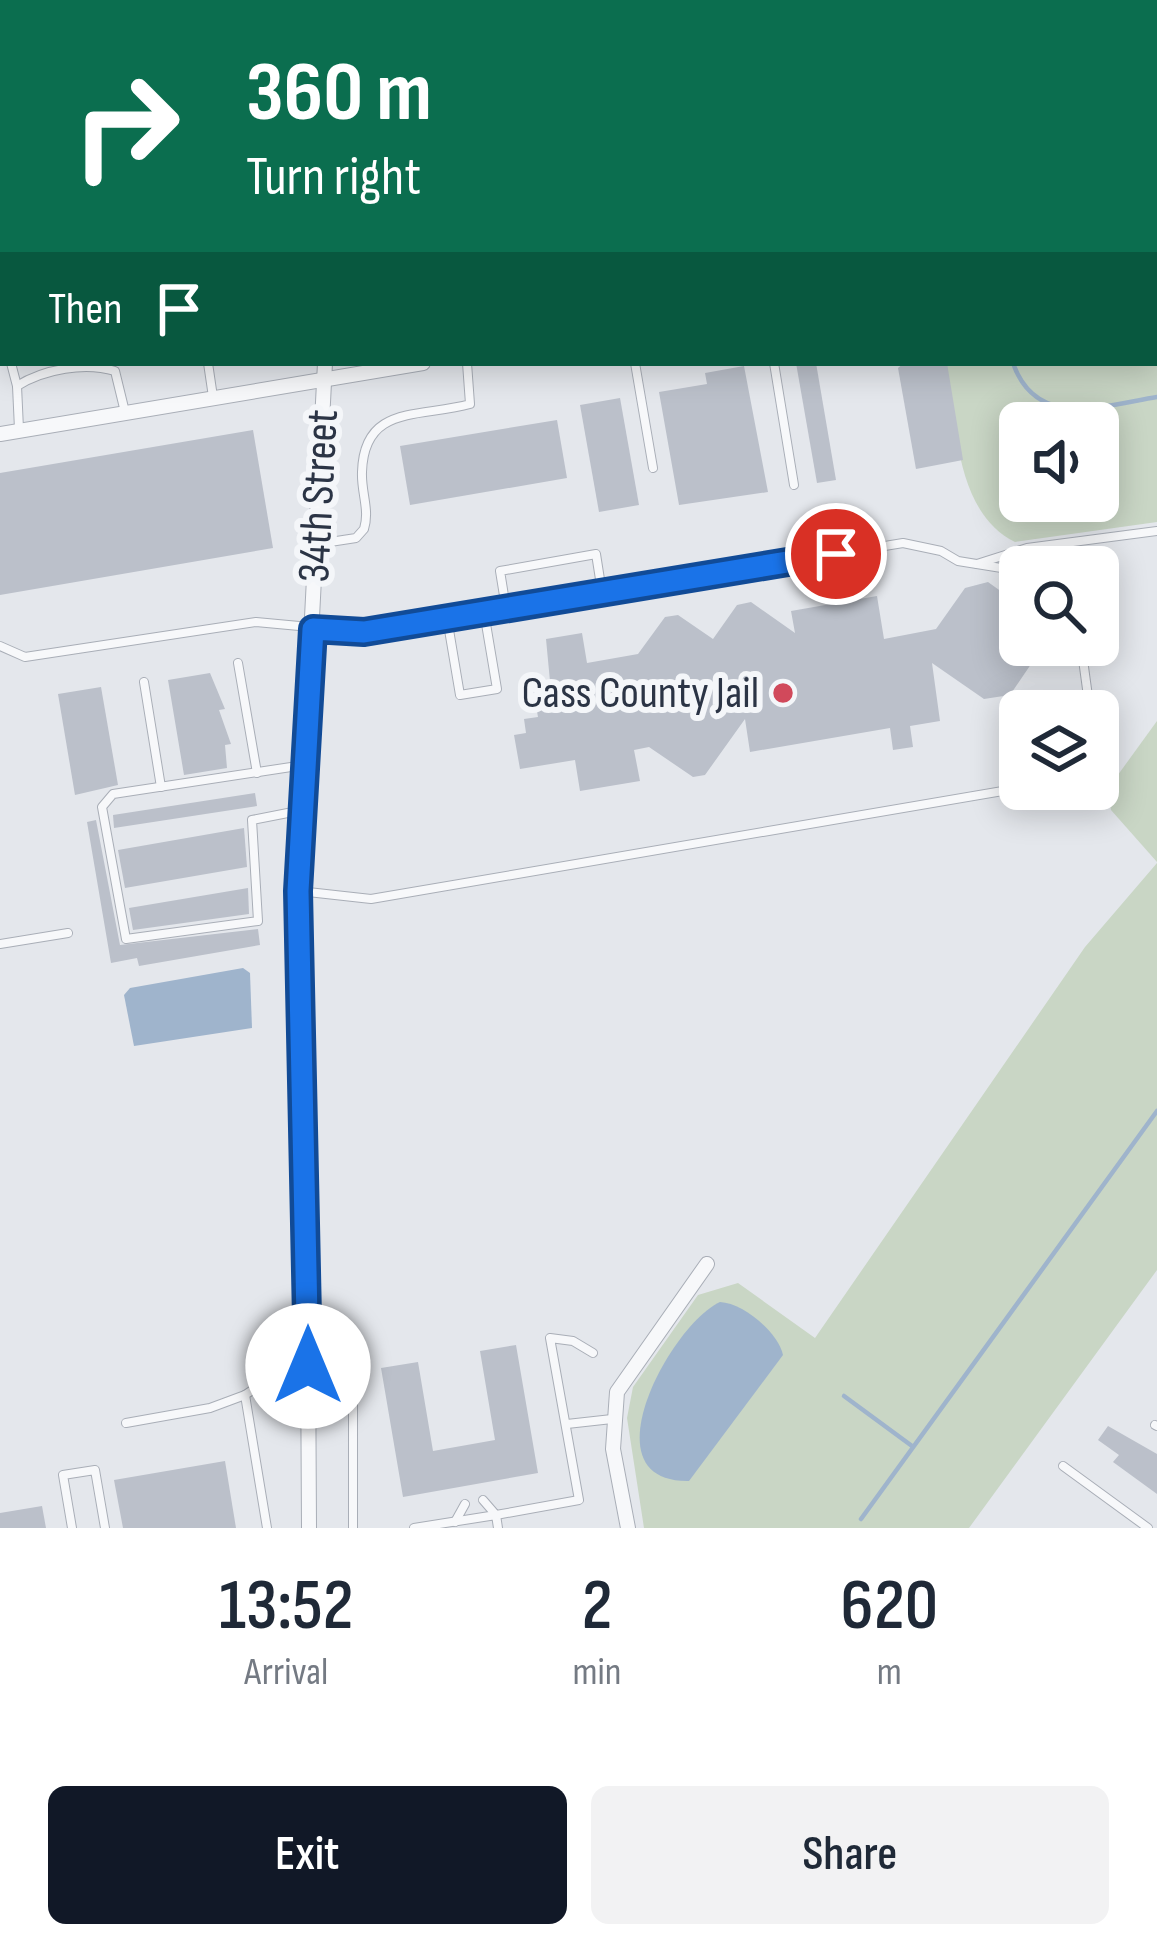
<!DOCTYPE html>
<style>
body{margin:0;font-family:"Sofia Sans Condensed",sans-serif;background:#f2f2f3;color:#1f2937;height:100vh;display:flex;flex-direction:column;font-size:45px;white-space:nowrap}
*{box-sizing:border-box;margin:0}
p{font-size:39px;color:#747a83}
.icon{flex:none;width:66px;height:66px;fill:none;stroke:currentColor;stroke-width:2;stroke-linecap:round;stroke-linejoin:round}
.map{position:relative;height:1528px;overflow:hidden}
.details{display:flex;flex-direction:column;background:#fff;flex:1}
.details>*{flex:none}
.top-card{position:absolute;left:0px;top:0px;width:1158px;height:366px;box-shadow:0 6px 30px #0003;background:#0b6e4f;color:#fff;overflow:hidden}
.controls{position:absolute;left:999px;top:402px;display:grid;gap:24px}
.controls a{display:grid;place-items:center;width:120px;height:120px;border-radius:18px;background:#fff;box-shadow:0 6px 30px #0003;font-size:60px}
.pin{position:absolute;display:grid;place-items:center;width:102px;height:102px;color:#fff;margin:-51px;border:6px solid #fff;border-radius:50%;box-shadow:0 3px 12px #0007}
.me{position:absolute;width:132px;margin:-66px;rotate:0deg;stroke-linejoin:round;filter:drop-shadow(0 0 9px #0008)}
.turn{display:flex;align-items:center;gap:42px;height:252px;padding:0 48px;font-size:54px}
.turn .icon{width:156px;height:156px;stroke-width:2.5}
.turn b{display:block;font-size:84px;line-height:102px}
.then{display:flex;align-items:center;height:114px;padding:0 48px;background:#0003;gap:24px;font-size:45px}
.eta{display:flex;justify-content:space-evenly;align-items:center;height:204px;text-align:center}
.eta b{font-size:72px;font-weight:600;line-height:84px}
.primary-button{display:flex;gap:24px;margin-top:auto;padding:24px 48px}
.primary-button a{flex:1;height:138px;border-radius:18px;background:#111827;color:#fff;font-size:48px;font-weight:600;line-height:138px;text-align:center}
.primary-button a+a{background:#f2f2f3;color:#1f2937}
.map>svg:first-child{display:block}
</style>
<div class="map">
<svg width="1157" height="1528" viewBox="0 0 1157 1528">
<rect width="100%" height="100%" fill="#e4e7ec"/>
<g fill="#c9d6c5" fill-rule="evenodd">
<path d="M1157,251V522L1015,542C955,513 956,421 946,363H1155ZM1020,423H1098V501H1020Z"/>
<path d="M1157,721V862L1111,810L1107,790Z"/>
<path d="M1157,863V1270L969,1528H644L627,1418L633,1387L698,1295L738,1283L815,1338L1085,947Z"/>
</g>
<g fill="#9fb4cc">
<path d="M243,968L250,973L252,1028L134,1046L124,995L130,988Z"/>
<path d="M720,1302C743,1303 778,1332 783,1355L689,1481C585,1483 670,1325 720,1302Z"/>
</g>
<g fill="none" stroke-linecap="round" stroke-linejoin="round">
<g stroke="#9fb4cc" stroke-width="4.5">
<path d="M1013,363C1036,430 1103,406 1157,397"/>
<path d="M1008,511L1025,508L1027,501"/>
<path d="M844,1396L912,1446"/>
<path d="M861,1519L1157,1111"/>
</g>
</g>
<g fill="#bbc0ca">
<path d="M796,363H816L836,480L817,483Z"/>
<path d="M904,363H947L963,460L916,469L898,368Z"/>
<path d="M744,366L768,492L679,505L659,392L707,384L705,373Z"/>
<path d="M620,398L639,505L599,512L580,405Z"/>
<path d="M557,420L567,478L410,505L400,446Z"/>
<path d="M253,430L273,548L0,595V473Z"/>
<path d="M988,582L1020,605V645H1044L1010,695L984,699L932,663L940,721L910,726L913,747L893,750L890,728L750,752L745,719L705,775L693,777L649,747L634,750L640,781L580,791L575,760L520,769L514,735L526,733L524,719L538,717L534,695L551,692L546,639L582,633L587,663L638,654L665,617L678,615L713,639L737,605L751,602L795,633L791,611L877,596L884,639L936,629L965,588Z"/>
<path d="M210,673L225,709L219,710L231,744L225,745L227,768L184,775L168,680Z"/>
<path d="M101,687L118,785L75,795L58,694Z"/>
<path d="M255,793L257,806L114,828L113,815Z"/>
<path d="M96,820L120,945L258,929L260,945L139,966L137,958L111,963L87,822Z"/>
<path d="M244,828L247,867L125,888L118,850Z"/>
<path d="M248,888L249,914L133,930L129,908Z"/>
<path d="M516,1345L538,1473L403,1497L381,1368L418,1362L433,1451L495,1440L480,1351Z"/>
<path d="M1108,1426L1157,1454V1494L1113,1462L1119,1455L1098,1440Z"/>
<path d="M225,1461L236,1528H123L114,1480Z"/>
<path d="M42,1506L46,1528H0V1513Z"/>
</g>
<g fill="none" stroke-linecap="round" stroke-linejoin="round">
<defs>
<g id="service">
<path d="M0,182H3"/>
<path d="M0,298L3,317"/>
<path d="M11,363L17,386"/>
<path d="M208,363L213,397"/>
<path d="M635,363L653,468"/>
<path d="M774,363L794,485"/>
<path d="M19,429L17,386C44,369 85,362 115,371L125,412"/>
<path d="M317,544L356,538L364,529C370,510 361,492 362,472C364,404 420,418 470,404L467,363"/>
<path d="M977,564L1027,548L1157,531"/>
<path d="M506,608L500,571L596,554L602,592"/>
<path d="M447,618L460,695L497,689L484,612"/>
<path d="M1081,645L1090,711"/>
<path d="M0,646L25,657L256,622L364,632L903,543L941,551L958,561L1020,571"/>
<path d="M238,663L257,773"/>
<path d="M144,682L161,787"/>
<path d="M303,810L252,820L258,921L126,939L102,807L113,794L304,765"/>
<path d="M299,891L371,899L1020,788"/>
<path d="M0,944L68,933"/>
<path d="M310,1366L353,1363V1528"/>
<path d="M126,1423L210,1408L245,1395"/>
<path d="M567,1424L612,1419"/>
<path d="M1155,1425L1157,1426"/>
<path d="M1063,1466L1148,1528"/>
<path d="M483,1500L496,1515L579,1500L550,1338L573,1341L593,1353"/>
<path d="M455,1522L465,1504"/>
<path d="M72,1528L63,1475L95,1470L105,1528"/>
<path d="M267,1528L245,1395L263,1383L308,1380"/>
<path d="M414,1528L496,1515L498,1528"/>
</g>
<g id="minor">
<path d="M335,0V3"/>
<path d="M1155,239L1157,238"/>
<path d="M0,434L423,363"/>
<path d="M309,1528L307,1168L299,1091L298,891L325,363"/>
<path d="M628,1528L613,1449L617,1392L707,1264"/>
</g>
</defs>
<use href="#service" stroke="#a9aeb7" stroke-width="10"/>
<use href="#minor" stroke="#a9aeb7" stroke-width="16"/>
<use href="#service" stroke="#f7f8fa" stroke-width="8"/>
<use href="#minor" stroke="#f7f8fa" stroke-width="14"/>
<defs>
<g id="rail">
<path d="M721,3L737,0"/>
<path d="M0,123H3"/>
<path d="M0,150L3,149"/>
</g>
</defs>
<use href="#rail" stroke="#7d8696" stroke-width="9"/>
<use href="#rail" stroke="#f4f6f9" stroke-width="4.5" stroke-dasharray="14" stroke-linecap="butt"/>
</g>
<g fill="none" stroke-linecap="round" stroke-linejoin="round">
<defs>
<path id="route" d="M308,1366L298,891L313,629L364,632L836,554"/>
</defs>
<use href="#route" stroke="#114b97" stroke-width="30"/>
<use href="#route" stroke="#1a73e8" stroke-width="21"/>
</g>
<circle fill="#d1495b" stroke="#f4f6f9" stroke-width="4.5" cx="783" cy="693" r="12"/>
<g text-anchor="middle" dominant-baseline="central" stroke-width="12" stroke-linejoin="round" paint-order="stroke">
<g font-size="45" fill="#2b3445" stroke="#f4f6f9">
<text transform="translate(319 496) rotate(-87)">34th Street</text>
</g>
<g font-size="45" fill="#2b3445" stroke="#f4f6f9" text-anchor="end">
<text x="759" y="693">Cass County Jail</text>
</g>
</g>
</svg>
<div class="controls">
<a><svg class="icon" aria-label="sound" viewBox="0 0 24 24"><path d="M4 9h4l5-4v14l-5-4H4zM17 9q2 3 0 6"/></svg></a>
<a><svg class="icon" aria-label="search" viewBox="0 0 24 24"><circle cx="10" cy="10" r="6"/><path d="M15 15l6 6"/></svg></a>
<a><svg class="icon" aria-label="layers" viewBox="0 0 24 24"><path d="M12 4l9 5-9 5-9-5zM3 14l9 5 9-5"/></svg></a>
</div>
<div class="pin" style="left:836px;top:554px;background:#d93025"><svg class="icon" aria-label="arrive" viewBox="0 0 24 24"><path d="M6 21V4h12l-3 4 3 4H6"/></svg></div>
<svg class="me" style="left:308px;top:1366px" viewBox="-20 -20 40 40"><circle r="19" fill="#fff"/><path d="M0-13L10 11 0 6-10 11z" fill="#1a73e8"/></svg>
<div class="top-card">
<div class="turn"><svg class="icon" aria-label="right" viewBox="0 0 24 24"><path d="M7 20v-9h11M14 6l5 5-5 5"/></svg><div><b>360 m</b>Turn right</div></div>
<div class="then">Then<svg class="icon" aria-label="arrive" viewBox="0 0 24 24"><path d="M6 21V4h12l-3 4 3 4H6"/></svg></div>
</div>
</div>
<section class="details">
<div class="eta">
<div><b>13:52</b><p>Arrival</p></div>
<div><b>2</b><p>min</p></div>
<div><b>620</b><p>m</p></div>
</div>
<div class="primary-button"><a>Exit</a><a>Share</a></div>
</section>
